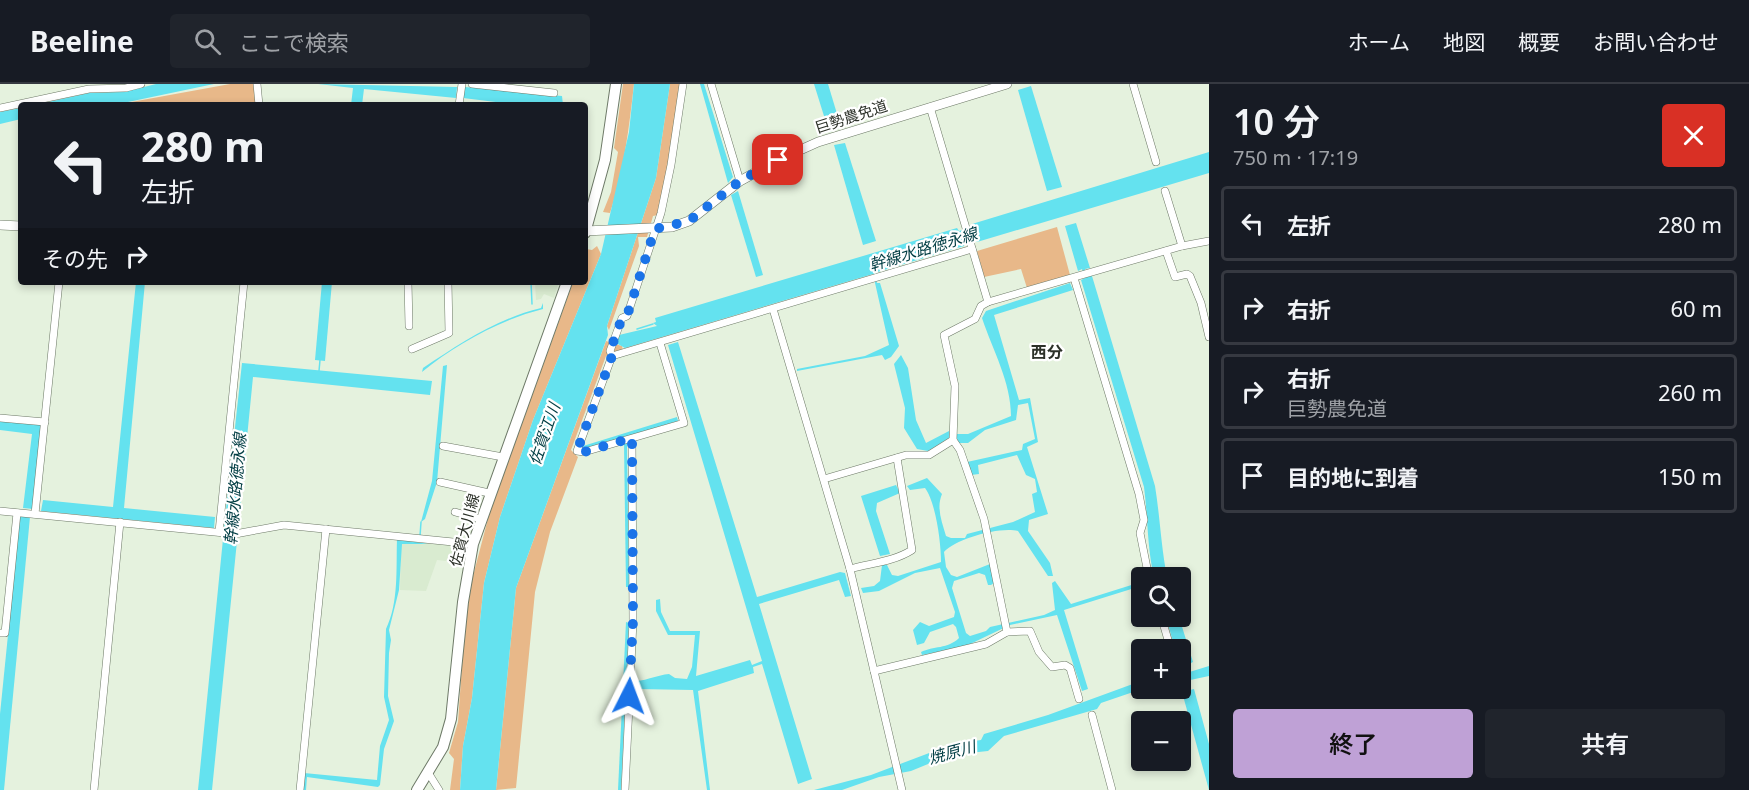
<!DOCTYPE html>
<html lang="ja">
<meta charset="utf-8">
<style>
body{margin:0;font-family:"Noto Sans","Noto Sans JP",sans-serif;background:#20242c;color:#f1f3f6;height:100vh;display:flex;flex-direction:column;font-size:22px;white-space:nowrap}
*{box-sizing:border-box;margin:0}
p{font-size:20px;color:#9ea1a6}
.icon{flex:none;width:33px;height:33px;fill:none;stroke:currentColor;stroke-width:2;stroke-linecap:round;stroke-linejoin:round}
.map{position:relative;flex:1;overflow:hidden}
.sheet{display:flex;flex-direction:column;background:#171b24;width:540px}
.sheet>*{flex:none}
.hud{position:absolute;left:18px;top:18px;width:570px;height:183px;border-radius:6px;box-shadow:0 3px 9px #0003;background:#171b24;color:#f1f3f6;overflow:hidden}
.tools{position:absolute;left:1131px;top:483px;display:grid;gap:12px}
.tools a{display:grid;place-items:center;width:60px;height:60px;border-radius:6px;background:#171b24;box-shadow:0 3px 9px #0003;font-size:30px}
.pin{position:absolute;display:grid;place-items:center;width:51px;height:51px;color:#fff;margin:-26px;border-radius:12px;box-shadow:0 3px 9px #0006}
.me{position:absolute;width:66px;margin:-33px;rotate:3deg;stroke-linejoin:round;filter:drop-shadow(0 0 4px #0008)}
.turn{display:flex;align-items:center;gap:21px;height:126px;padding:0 24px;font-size:27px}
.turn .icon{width:78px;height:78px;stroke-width:2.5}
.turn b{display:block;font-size:42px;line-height:51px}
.then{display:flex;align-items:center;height:57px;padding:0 24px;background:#0003;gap:12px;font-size:22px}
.round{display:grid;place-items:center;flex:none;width:63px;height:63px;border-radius:6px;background:#20242c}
.summary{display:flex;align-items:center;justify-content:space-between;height:102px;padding:0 24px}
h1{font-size:36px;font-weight:600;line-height:45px}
.cta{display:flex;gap:12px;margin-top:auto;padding:12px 24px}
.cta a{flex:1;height:69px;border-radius:6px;background:#bfa1d6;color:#111;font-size:24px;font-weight:600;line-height:69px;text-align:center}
.cta a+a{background:#20242c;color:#f1f3f6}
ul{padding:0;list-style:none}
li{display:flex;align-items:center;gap:18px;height:75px;margin:0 12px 9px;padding:0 12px;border:3px solid #363941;border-radius:6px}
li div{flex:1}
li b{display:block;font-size:22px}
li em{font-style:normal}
header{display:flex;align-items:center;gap:36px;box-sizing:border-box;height:84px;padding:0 30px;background:#171b24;border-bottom:2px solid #363941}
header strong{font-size:28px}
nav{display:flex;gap:33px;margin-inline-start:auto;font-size:21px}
.search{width:420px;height:54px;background:#20242c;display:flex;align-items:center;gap:15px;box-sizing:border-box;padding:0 21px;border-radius:6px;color:#9ea1a6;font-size:22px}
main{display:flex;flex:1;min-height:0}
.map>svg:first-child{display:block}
</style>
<header>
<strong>Beeline</strong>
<div class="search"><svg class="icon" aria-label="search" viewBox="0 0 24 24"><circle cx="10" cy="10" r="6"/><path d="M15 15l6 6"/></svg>ここで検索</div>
<nav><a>ホーム</a><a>地図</a><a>概要</a><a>お問い合わせ</a></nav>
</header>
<main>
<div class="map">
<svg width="1209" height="706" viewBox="0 0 1209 706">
<rect width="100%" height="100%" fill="#e5f2de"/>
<g fill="#d9ebd0">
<path d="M535,198H559L554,214L544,210L541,215L536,216Z"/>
<path d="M423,457L465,462L462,479L437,476L426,507L400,506L401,458L421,460Z"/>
</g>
<g fill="#e8b889">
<path d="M230,0H255L256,21H115Z"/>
<path d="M623,0H634C629,44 624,87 610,129L603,128L611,108L618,68L614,64Z"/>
<path d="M670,0H680L670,80L658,131L653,132L647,153H638L639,162L609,246L607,242L656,94Z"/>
<path d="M1057,143L1070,191L1027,204L1021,185L984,193L977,167Z"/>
<path d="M597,162L601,170L533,336L500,433L484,499L472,614L463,662L460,706H450L454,675L449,669L458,638L465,539L473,492L489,431L573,198H585L586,165L592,166Z"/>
<path d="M606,257L622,262L623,267L606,272L571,366L578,373L550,448L535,508L516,704L496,706L516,504Z"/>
</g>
<g fill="#64e2ef">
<path d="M156,0H214L128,18L35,21L89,9L124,8Z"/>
<path d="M318,0L457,3L456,14L364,5L362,21H351L353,4Z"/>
<path d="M634,0H670L656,94L607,242L608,251L516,504L496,706H460L463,662L472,614L484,499L500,433L533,336L601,170L629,48Z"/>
<path d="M700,0H704L733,93L728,99Z"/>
<path d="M814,0H828L841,43L829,48Z"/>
<path d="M1031,2L1062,103L1047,107L1018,6Z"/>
<path d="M465,3L562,12L563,21H521L463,14Z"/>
<path d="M21,24V35L0,40V28Z"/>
<path d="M845,59L876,157L863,161L834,61Z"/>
<path d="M1209,68V89L977,158L975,155L964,158V162L874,189L877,199H880L899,262L891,273L885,276L882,271L797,287V285L865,272L889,261L873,190L625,264L616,259L619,251L657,242L653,239L656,238L655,234L957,144L959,147L972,143V140Z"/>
<path d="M738,107L763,191L756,193L731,111Z"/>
<path d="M1076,139L1090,184L1085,185L1087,193L1092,192L1155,402C1160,433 1161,462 1167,493H1154C1147,463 1148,434 1144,403L1081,196L1085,194L1082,185L1078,187L1065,142Z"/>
<path d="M136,198H145L124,424L215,433L214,444L41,427L43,416L113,423Z"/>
<path d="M322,198H332L325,277L315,276Z"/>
<path d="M1070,199L1073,206L994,231L1019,316L1030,314L1038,358L1027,363L1048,430L1029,436L1028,447L1050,479L1053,492H1048L1018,447C1000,442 955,455 944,468L946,483L951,491L957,493L990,480L994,499L991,501H988L985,491L979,489L954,497L952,504L966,549L970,552L986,547L990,543L1044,531L1055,526L1052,499L1055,497L1071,520L1141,498V502L1064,526L1088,605L1082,607L1057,531L1010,541L966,562L922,571L921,568C933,562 948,565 959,554L956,543L953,540L930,548L924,559L917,561L913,546L920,538L929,542L954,533L955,528L940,484L915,489L879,507L863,509L861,504L874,502L880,497L882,481H887L892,491L898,492L941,478C941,459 936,419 925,404L910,406L907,402L927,394L942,410C936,424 942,438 946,452L951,454H965L967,450L1013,438L1035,428L1032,410L1037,408L1035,395L1026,391L1017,371L978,381L979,390L971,391L967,378L1022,366L1023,360L1035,355L1028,319L1018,321L1016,336L985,346L968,359H959L955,350H968L1011,332C1011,298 993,267 982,234L986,227Z"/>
<path d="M543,219V225C499,236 455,261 422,288L423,284C461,259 496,235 541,224Z"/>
<path d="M678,258L757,513L840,488L845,489L851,512L845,513L839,496L759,520L812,695L798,700L762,580L753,583L754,589L698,607L710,706H707L693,606L637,605L636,597C649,596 657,591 669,590L675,594L687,595L692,583L695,551H668L656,527V516L660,515L661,528L670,547H700L696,592L750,576L752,581L762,577L668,261Z"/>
<path d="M901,271L908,284L916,336L926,359L949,347L950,351L949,354L928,367L917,365L904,344L905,324L894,280Z"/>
<path d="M242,279L432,297L430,311L253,293L238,445L229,447V444H224Z"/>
<path d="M447,281L437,398L425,435L421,438L432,397L443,282Z"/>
<path d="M677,333L678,337L584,365L583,362Z"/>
<path d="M0,336L43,340L33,425L23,424L32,350L0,346Z"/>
<path d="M624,359H627L629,503H626Z"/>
<path d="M896,401L900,409L877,419L876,427L890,470L880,472L861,412Z"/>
<path d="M20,432L30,433L4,706H0V630Z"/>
<path d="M228,453L237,457L212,706H198L223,455L227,456Z"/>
<path d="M397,455L428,460H402L399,506L389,546L391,556L389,569L388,612L394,637L384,665L380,701L378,703L307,693L306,706H303L304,689L377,696L380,662L389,636L384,613L386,545C399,518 396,484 397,455Z"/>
<path d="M1166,533H1179L1193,578L1187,581L1181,577L1180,566L1175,565Z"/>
<path d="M626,538L629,539L621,706H618Z"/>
<path d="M1209,582V592L1181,598V588L1183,590Z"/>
<path d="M1141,597L1142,605L1101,619L1097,625L1004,652L988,667L950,671L911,687L879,693L842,706H814L871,691L953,660L981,656L984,650L1048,631Z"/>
<path d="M1194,605L1209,660V706L1182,608Z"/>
</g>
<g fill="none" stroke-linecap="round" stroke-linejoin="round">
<g stroke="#64e2ef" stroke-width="1.5">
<path d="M531,198L532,220"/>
<path d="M637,245L653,240"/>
<path d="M319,287L320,276"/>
<path d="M420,452L421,438"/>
</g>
<defs>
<g id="street">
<path d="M257,0L259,21"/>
<path d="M472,0L554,9"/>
<path d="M711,0L740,97"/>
<path d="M1133,0L1156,78"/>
<path d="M459,21L462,0"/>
<path d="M930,23L988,218"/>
<path d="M0,24L89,5L126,4L141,0"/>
<path d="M1165,107L1182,162"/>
<path d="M1166,167L1175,193L1187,190L1190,192L1201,219L1209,253"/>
<path d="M1074,194L1139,410L1144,436L1140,449L1149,494"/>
<path d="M408,198L409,242"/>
<path d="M773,225L850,485L902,706"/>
<path d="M660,259L684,339L584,368L577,367L612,272L610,267L622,234L627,232L661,129L671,81L683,0"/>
<path d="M412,265L449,249L448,198"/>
<path d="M612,272L972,165"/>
<path d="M0,334L45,338"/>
<path d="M443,362L503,373"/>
<path d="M824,395L906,371H929L953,356"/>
<path d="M440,398L489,409"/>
<path d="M0,427L235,450L284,441L473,460"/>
<path d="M455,428L480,435"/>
<path d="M35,430L59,198"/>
<path d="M219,448L244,198"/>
<path d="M850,485C871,479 893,478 912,466L897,374"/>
<path d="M1161,532L1171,566"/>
<path d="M1007,548L1030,547L1039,568L1052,583L1065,581L1070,584L1079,615"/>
<path d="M0,549H5L17,429"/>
<path d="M874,587L986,560L1007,548L984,435L960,366L953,356L955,302L944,251L975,235L981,222L988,218L1182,162L1209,157"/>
<path d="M1092,631L1112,706"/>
<path d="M429,690L439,706"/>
<path d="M94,706L120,438"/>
<path d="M300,706L326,445"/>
<path d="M625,706L633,537L632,355"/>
</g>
<g id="secondary">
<path d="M0,141L21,142"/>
<path d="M585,147L672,143L689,137L740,97L778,76L818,58L1007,0"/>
</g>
<g id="primary">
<path d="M585,149L605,76L616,0"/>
<path d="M417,706L443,663L451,635L463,518L473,460L567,198"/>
</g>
</defs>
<use href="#street" stroke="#6d7967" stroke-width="8"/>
<use href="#secondary" stroke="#6d7967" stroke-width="10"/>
<use href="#primary" stroke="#6d7967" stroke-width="12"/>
<use href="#street" stroke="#fff" stroke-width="7"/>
<use href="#secondary" stroke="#fff" stroke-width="9"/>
<use href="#primary" stroke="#fff" stroke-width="10"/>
</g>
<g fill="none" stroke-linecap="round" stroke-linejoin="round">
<path stroke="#1a73e8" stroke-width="10" stroke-dasharray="0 18" d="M629,612L633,537L632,354L584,368L577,367L612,272L610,267L622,234L627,232L655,145L689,137L740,97L778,76"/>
</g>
<g text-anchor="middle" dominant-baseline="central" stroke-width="4.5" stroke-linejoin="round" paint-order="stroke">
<g font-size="15" fill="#2c3129" stroke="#fff">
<text transform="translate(851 32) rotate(-18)">巨勢農免道</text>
<text transform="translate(464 446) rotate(-75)">佐賀大川線</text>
</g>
<g font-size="16" font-style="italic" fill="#003d43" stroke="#fff">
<text transform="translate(923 165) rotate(-17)">幹線水路徳永線</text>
<text transform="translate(544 350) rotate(-71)">佐賀江川</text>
<text transform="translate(235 405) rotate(-85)">幹線水路徳永線</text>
<text transform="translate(952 668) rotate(-15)">焼原川</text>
</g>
<g font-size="16" font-weight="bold" fill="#2c3129" stroke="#fff">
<text x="1047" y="268">西分</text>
</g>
</g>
</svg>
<div class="tools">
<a><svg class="icon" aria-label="search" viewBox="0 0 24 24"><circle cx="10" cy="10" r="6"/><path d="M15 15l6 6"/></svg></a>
<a>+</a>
<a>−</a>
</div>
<div class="pin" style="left:778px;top:76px;background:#d93025"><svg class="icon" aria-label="arrive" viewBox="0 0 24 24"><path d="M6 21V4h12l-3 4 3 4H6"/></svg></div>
<svg class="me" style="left:629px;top:612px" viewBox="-20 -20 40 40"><path d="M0-17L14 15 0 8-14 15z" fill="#1a73e8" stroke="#fff" stroke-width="4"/></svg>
<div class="hud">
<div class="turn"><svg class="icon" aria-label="left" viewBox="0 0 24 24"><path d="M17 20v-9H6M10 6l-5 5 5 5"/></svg><div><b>280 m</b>左折</div></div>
<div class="then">その先<svg class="icon" aria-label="right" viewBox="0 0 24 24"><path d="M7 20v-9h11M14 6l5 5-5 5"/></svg></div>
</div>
</div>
<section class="sheet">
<div class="summary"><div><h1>10 分</h1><p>750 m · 17:19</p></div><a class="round" style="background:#d93025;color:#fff"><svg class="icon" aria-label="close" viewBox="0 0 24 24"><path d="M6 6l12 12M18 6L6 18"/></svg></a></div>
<ul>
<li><svg class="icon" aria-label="left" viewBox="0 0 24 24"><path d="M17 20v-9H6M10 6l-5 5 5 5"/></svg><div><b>左折</b></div><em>280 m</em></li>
<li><svg class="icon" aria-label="right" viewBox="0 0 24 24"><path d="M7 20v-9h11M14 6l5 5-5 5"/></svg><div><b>右折</b></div><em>60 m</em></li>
<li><svg class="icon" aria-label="right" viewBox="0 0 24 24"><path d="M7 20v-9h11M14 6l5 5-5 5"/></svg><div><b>右折</b><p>巨勢農免道</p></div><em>260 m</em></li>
<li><svg class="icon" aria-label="arrive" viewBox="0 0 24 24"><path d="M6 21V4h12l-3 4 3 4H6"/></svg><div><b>目的地に到着</b></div><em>150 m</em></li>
</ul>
<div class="cta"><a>終了</a><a>共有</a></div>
</section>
</main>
